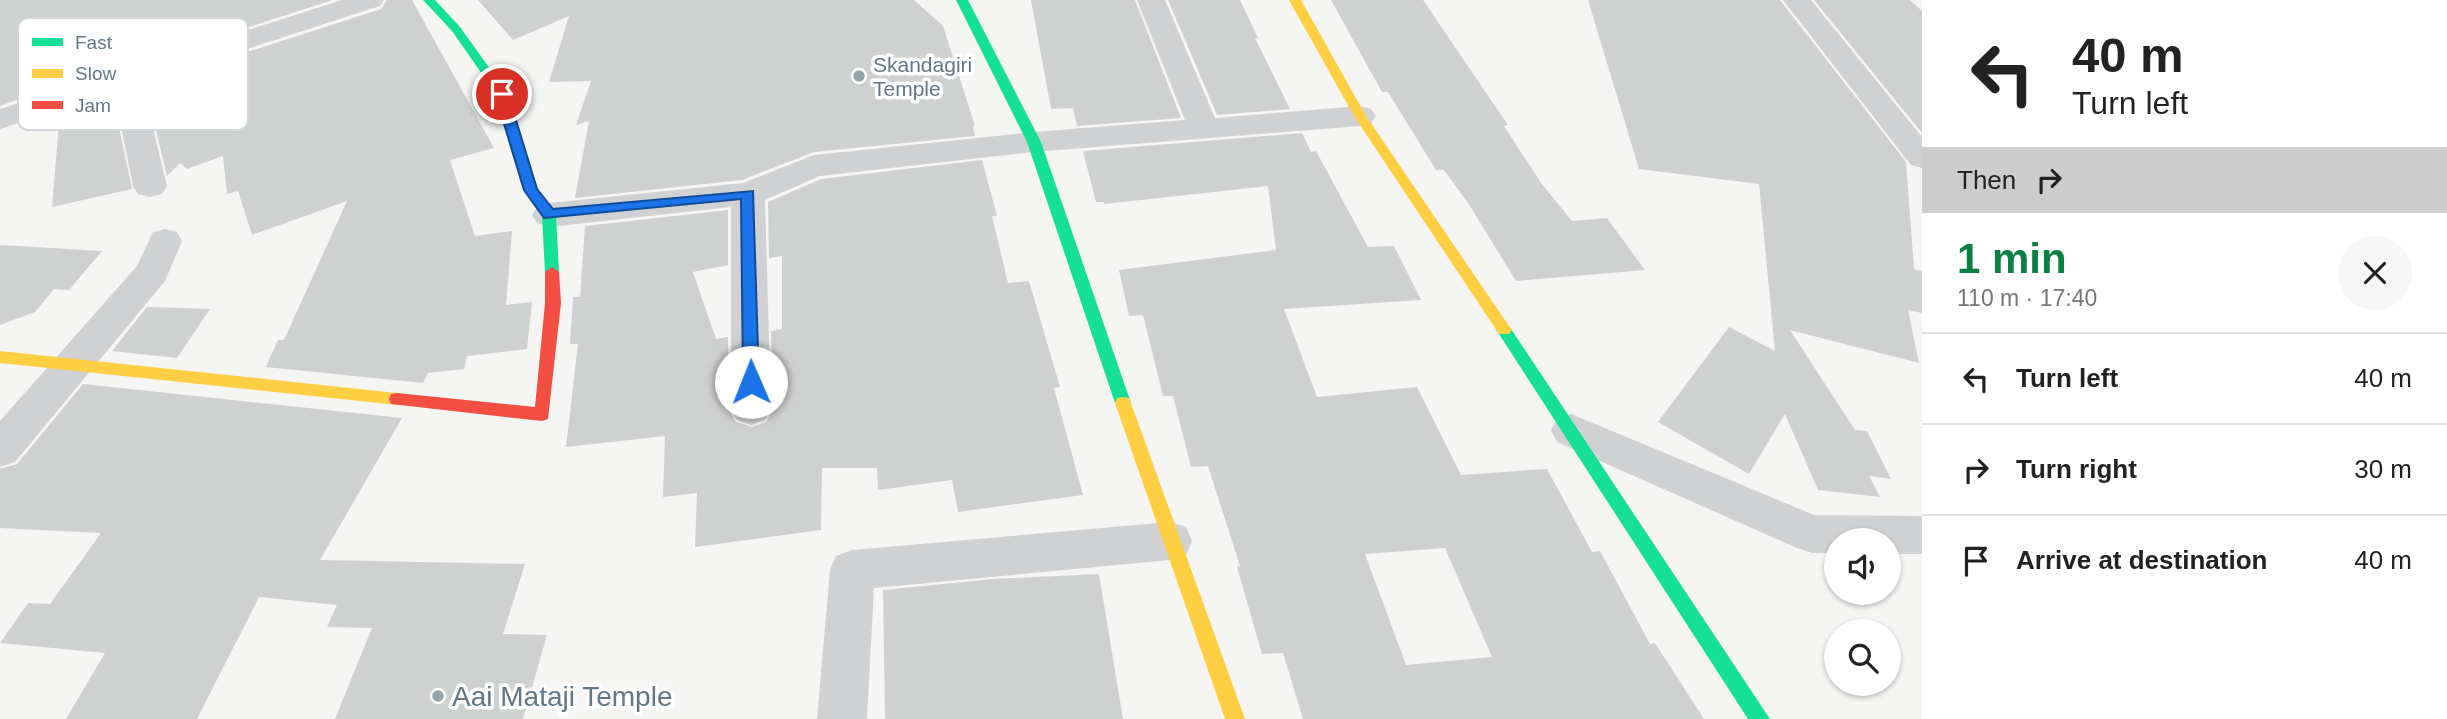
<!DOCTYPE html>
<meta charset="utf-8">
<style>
body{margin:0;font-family:Helvetica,sans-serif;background:#f6f6f6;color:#222;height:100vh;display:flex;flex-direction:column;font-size:26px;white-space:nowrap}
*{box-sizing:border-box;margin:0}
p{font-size:23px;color:#767676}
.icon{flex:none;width:38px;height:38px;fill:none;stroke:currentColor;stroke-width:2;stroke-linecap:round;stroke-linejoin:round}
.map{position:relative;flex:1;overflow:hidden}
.side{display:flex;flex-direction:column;background:#fff;width:525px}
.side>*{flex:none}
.hud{background:#fff;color:#222;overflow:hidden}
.controls{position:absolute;left:1824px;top:528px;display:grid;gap:14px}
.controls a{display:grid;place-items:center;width:77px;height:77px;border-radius:50%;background:#fff;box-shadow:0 2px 5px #0004;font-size:35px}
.pin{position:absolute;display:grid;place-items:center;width:60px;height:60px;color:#fff;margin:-30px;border:4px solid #fff;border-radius:50%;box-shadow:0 2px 7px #0007}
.me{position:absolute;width:77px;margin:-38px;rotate:359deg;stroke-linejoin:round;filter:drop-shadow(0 0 5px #0008)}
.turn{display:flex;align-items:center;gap:24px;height:147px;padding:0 35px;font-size:32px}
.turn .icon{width:91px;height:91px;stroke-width:2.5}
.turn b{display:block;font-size:49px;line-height:60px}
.then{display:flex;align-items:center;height:66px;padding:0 35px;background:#0003;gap:14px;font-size:26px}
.round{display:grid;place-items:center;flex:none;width:74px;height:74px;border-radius:37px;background:#f6f6f6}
.overview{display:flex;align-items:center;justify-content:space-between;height:119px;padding:0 35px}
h1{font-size:42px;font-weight:800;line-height:52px;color:#0b8043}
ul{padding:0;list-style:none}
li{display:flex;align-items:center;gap:21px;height:91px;padding:0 35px;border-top:2px solid #e0e0e0}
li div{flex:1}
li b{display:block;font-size:26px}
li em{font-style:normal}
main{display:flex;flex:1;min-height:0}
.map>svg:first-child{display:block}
</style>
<main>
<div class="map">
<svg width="1922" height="719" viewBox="0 0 1922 719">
<rect width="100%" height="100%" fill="#f5f5f3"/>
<g fill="#cfd1d0" fill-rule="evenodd">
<path d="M0,0H333L62,87V83L0,106Z"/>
<path d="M387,0H412L494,148L450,160L475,236L512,231L506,305L532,302L527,349L467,356L464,369L428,373L423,383L266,367L278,340H284L347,201L252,235L238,191L227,194L223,156L187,169L180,163L167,176L145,85L381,9Z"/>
<path d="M478,0H914L943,26L975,126H973L975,136L814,152L742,180L575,198L589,121L576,125L591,81L549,82L569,16L513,40Z"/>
<path d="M1031,0H1135L1181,118L1077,126L1073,108L1051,109Z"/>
<path d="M1168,0H1240L1258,38H1255L1290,109L1217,115Z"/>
<path d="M1331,0H1423L1508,125L1504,126L1541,183L1572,221L1607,218L1645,270L1516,281L1470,206L1444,170H1436L1388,92H1382Z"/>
<path d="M1588,0H1780L1906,162L1914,269L1922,271V313L1908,310L1919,363L1790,330L1855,430L1867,431L1891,479L1869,476L1880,497L1818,490L1785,414L1749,474L1658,422L1729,327L1775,351L1759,184L1639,169Z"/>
<path d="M1814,0H1910L1922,11V133Z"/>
<path d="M112,95L132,189L52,207L60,112Z"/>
<path d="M1302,133L1311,152L1316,151L1368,247L1394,246L1421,300L1284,309L1317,397L1417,387L1461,475L1547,469L1592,552L1600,551L1650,644L1655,643L1704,719H1303L1283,653L1262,654L1237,567L1240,566L1208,466L1191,467L1173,396H1163L1143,315L1129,316L1119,270L1276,250L1268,186L1104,204V202H1096L1083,151ZM1445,548L1492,657L1406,665L1365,554Z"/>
<path d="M982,160L997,216H992L1008,283L1029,281L1060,387L1054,388L1083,495L958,512L952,480L878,490L877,468H822L821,530L695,547L697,493L663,497L665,436L566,447L578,344H570L573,297H580L585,226L728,210V265L693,272L716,339L728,337L729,410L736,422L752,427L766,422L773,410L771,331L782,329V256L769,258L768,202L821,179Z"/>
<path d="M0,245L102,251L69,290L54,289L35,312L0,325Z"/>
<path d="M147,307H154L210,309L177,358L112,351Z"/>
<path d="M83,384L402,418L320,560L525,564L503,634L547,635L523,719H335L372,628L327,627L337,605L259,597L197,719H66L105,653L0,643L28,603L50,604L101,533L0,528V469L17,464Z"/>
<path d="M1099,574L1123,719H885L883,590L993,579Z"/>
</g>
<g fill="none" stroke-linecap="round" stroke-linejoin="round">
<g fill="#d0d1d2" fill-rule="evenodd">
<path d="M342,0H384L380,6L142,83L167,186L162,194L150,197L138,194L133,186L114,92L0,129V109Z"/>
<path d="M1137,0H1165L1215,118L1360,106L1371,109L1376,116L1371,123L1360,126L1034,152L820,176L765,200L771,409L765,420L751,425L737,420L731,409V207L549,227L537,223L532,215L537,207L549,203L743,183L814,155L1034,132L1185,120Z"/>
<path d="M1783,0H1811L1922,137V168L1911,165Z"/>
<path d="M165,229L177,232L182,241L165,281L15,462L0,467V421L137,266L153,232Z"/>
<path d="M1571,414L1814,515L1922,516V554H1888V541H1836V553H1812L1797,548L1557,442L1551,430L1557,418Z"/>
<path d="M1170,522L1186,527L1192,541L1186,555L1170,560L874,588L867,719H817L830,570L836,556L852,550Z"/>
</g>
<g fill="#16e098" fill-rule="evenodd">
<path d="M423,0H435L460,27L508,94L538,189L556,215L559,272L557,276H547L545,272L542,216L524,190L496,94L452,31Z"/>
<path d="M956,0H968L1041,142L1131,403L1129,408H1117L1115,403L1027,142Z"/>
<path d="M1504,324L1509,326L1770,719H1748L1499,334L1496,330L1499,326Z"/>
</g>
<g fill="#ffcf43" fill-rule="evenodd">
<path d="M1289,0H1301L1366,116L1509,326L1512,330L1509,334H1499L1354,116Z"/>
<path d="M0,351L397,393L403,394L405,399L403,404L397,405L0,363Z"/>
<path d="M1123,397L1129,398L1131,403L1245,719H1225L1115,403L1117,398Z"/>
</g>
<path fill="#f24e42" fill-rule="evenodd" d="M552,267L559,272L561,303L548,419L542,421L391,404L389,399L391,394L397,393L535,407L545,303V272Z"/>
</g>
<path fill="#1a73e8" stroke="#114b97" stroke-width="2" d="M502,91L508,94L537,189L553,209L753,191L759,382L757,386L751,388L743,382L741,199L544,218L524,190L495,94Z"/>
<g fill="#95a3ac" stroke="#fff" stroke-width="2.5">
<circle cx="859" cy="76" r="7"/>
<circle cx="438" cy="696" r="7"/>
</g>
<g text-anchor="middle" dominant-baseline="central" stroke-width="7" stroke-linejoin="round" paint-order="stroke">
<g font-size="21" fill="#627785" stroke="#fff" text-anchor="start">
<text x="873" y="64">Skandagiri<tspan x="873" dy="24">Temple</tspan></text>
</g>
<g font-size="28" fill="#627785" stroke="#fff" text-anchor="start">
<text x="452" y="696">Aai Mataji Temple</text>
</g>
</g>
<rect x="18" y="18" width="230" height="112" rx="10" fill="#fff" stroke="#d0d6da" stroke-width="2"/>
<rect x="32" y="38" width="31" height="8" fill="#16e098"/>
<rect x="32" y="69" width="31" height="9" fill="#ffcf43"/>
<rect x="32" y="101" width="31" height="8" fill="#f24e42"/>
<g font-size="19" fill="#627785">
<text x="75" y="49">Fast</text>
<text x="75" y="80">Slow</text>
<text x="75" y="112">Jam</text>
</g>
</svg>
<div class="controls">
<a><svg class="icon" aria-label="sound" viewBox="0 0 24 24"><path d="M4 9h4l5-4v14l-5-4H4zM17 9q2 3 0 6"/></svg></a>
<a><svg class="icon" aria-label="search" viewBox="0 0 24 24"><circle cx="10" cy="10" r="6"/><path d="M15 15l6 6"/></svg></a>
</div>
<div class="pin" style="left:502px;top:94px;background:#d93025"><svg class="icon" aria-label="arrive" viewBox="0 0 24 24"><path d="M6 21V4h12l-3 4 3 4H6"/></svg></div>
<svg class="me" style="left:751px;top:382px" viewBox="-20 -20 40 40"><circle r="19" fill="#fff"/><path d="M0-13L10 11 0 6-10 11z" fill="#1a73e8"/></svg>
</div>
<section class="side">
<div class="hud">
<div class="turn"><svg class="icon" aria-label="left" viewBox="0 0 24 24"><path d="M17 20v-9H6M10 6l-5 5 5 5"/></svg><div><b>40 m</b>Turn left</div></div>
<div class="then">Then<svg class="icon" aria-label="right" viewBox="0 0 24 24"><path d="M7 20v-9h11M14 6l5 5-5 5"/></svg></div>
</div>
<div class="overview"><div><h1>1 min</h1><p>110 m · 17:40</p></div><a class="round"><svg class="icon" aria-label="close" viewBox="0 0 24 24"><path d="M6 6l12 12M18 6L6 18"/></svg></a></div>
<ul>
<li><svg class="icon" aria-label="left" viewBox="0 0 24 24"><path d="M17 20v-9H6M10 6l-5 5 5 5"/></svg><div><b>Turn left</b></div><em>40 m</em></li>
<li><svg class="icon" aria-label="right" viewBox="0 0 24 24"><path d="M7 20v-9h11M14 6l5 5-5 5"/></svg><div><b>Turn right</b></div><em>30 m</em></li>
<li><svg class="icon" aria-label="arrive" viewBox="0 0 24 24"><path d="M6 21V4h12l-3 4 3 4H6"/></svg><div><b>Arrive at destination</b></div><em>40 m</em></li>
</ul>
</section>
</main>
